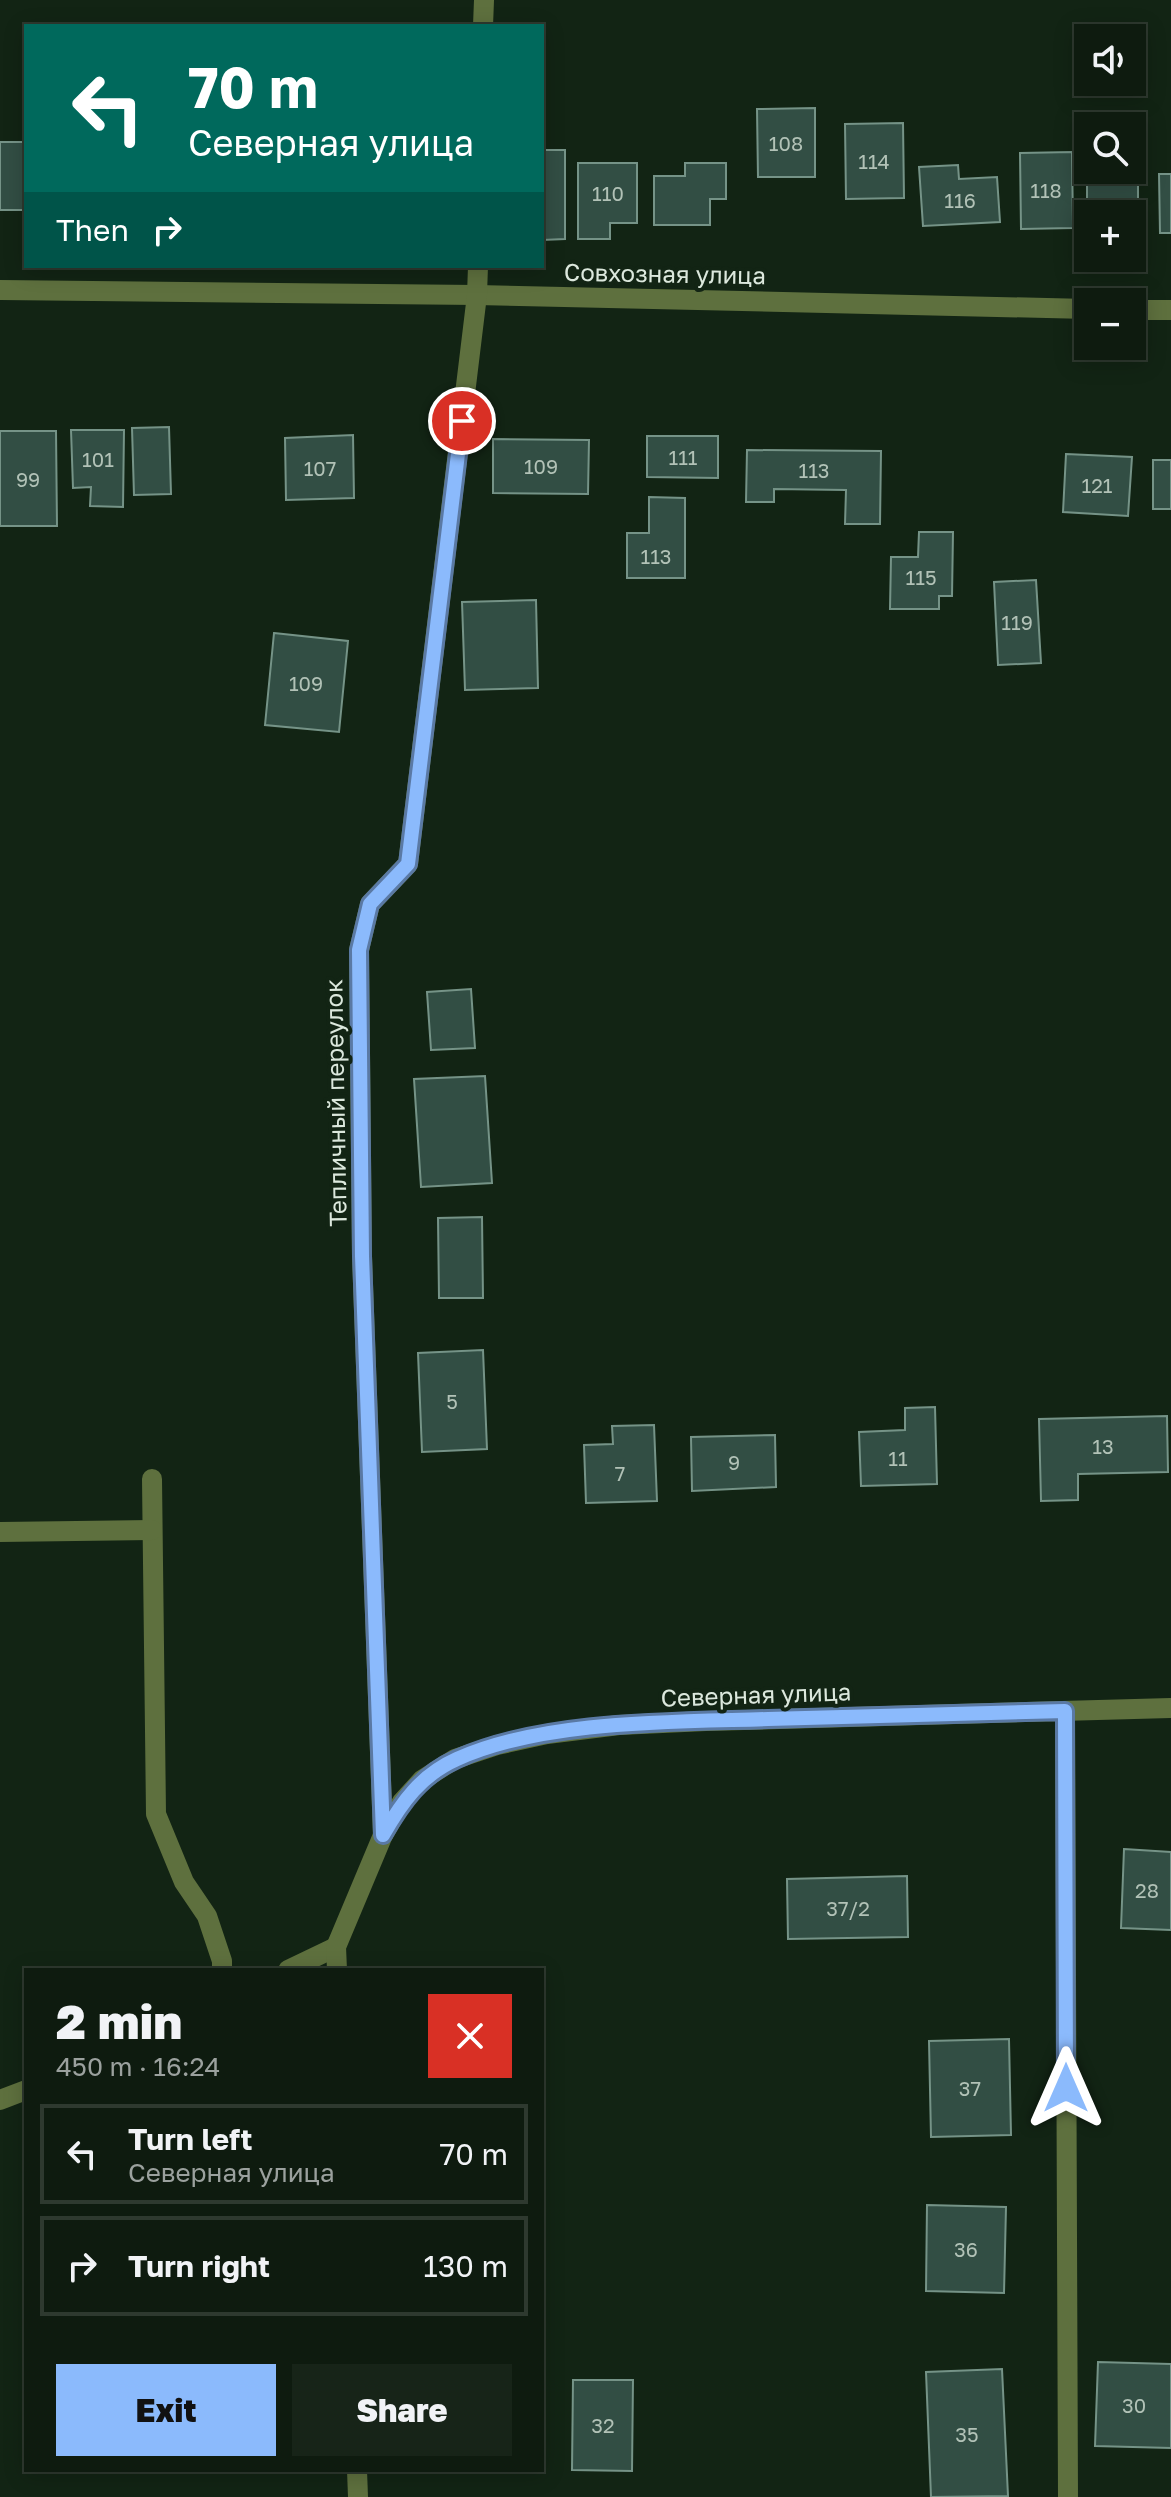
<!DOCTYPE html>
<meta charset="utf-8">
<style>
body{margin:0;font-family:"Golos Text",sans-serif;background:#172418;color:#f1f3f6;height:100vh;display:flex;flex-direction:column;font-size:30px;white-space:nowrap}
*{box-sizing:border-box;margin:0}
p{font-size:26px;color:#9ba19e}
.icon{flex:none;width:44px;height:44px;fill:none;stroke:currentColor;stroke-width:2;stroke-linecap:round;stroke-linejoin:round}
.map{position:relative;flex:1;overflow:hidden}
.details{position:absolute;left:24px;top:1968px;width:520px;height:504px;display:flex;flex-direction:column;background:#0e1b0f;border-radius:0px;box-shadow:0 4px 20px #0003,0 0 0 2px #2e392f}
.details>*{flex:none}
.guide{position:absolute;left:24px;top:24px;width:520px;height:244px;border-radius:0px;box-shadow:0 4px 20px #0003,0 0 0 2px #2e392f;background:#00695c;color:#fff;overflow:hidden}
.controls{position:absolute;left:1074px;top:24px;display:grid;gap:16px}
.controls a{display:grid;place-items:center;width:72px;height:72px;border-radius:0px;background:#0e1b0f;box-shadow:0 4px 20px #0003,0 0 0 2px #2e392f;font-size:40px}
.pin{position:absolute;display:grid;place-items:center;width:68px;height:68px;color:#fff;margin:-34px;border:4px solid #fff;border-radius:50%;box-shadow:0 2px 8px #0007}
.me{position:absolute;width:88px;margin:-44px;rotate:0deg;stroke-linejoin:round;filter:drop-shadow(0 0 6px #0008)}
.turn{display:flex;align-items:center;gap:28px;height:168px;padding:0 32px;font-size:36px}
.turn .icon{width:104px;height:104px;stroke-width:2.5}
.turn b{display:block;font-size:56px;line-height:68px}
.then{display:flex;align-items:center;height:76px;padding:0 32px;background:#0003;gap:16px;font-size:30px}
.round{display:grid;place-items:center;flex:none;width:84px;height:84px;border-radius:0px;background:#172418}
.head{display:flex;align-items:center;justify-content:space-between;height:136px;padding:0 32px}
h1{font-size:48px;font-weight:800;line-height:60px}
.cta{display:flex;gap:16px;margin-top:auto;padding:16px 32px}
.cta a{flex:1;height:92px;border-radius:0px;background:#8bbafc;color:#111;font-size:32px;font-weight:800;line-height:92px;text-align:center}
.cta a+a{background:#172418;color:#f1f3f6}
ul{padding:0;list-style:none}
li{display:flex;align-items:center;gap:24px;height:100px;margin:0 16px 12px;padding:0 16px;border:4px solid #2e392f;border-radius:0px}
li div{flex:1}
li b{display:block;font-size:30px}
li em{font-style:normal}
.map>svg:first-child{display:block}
</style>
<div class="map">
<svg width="1171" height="2497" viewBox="0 0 1171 2497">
<rect width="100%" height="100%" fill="#122414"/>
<g fill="#324e44" stroke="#759387" stroke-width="2">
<path d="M815,108V177H758L757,109Z"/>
<path d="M903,123L904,198L846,199L845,124Z"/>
<rect x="0" y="142" width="26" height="68"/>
<path d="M542,150H565V239L542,240Z"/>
<path d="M1072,152L1073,228L1021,229L1020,153Z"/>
<path d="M578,163H637V223H610V239H578Z"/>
<path d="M685,163H726V199H710V225H654V176H685Z"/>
<path d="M958,165L959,179L997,177L1000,222L923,226L919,167Z"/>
<path d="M1159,174H1171V233H1160Z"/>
<path d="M1087,176H1138V223H1132V214H1088L1087,223Z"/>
<path d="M169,427L171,494L134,495L132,428Z"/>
<path d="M71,430H124L123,507L90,506L91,487L73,488Z"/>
<path d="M0,431H56L57,526H0Z"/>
<path d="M353,435L354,498L286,500L285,438Z"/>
<path d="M647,436H718V478L647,477Z"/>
<path d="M493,439L589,440L588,494L493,493Z"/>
<path d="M747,450L881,451L880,524H845L846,490L774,489V502H746Z"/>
<path d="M1066,454L1132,457L1128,516L1063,512Z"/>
<rect x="1153" y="460" width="18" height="49"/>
<path d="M649,497L685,498V578H627V533H649Z"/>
<path d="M919,532H953L952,596H939V609H890L891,557H918Z"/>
<path d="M1036,580L1041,663L998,665L994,582Z"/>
<path d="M536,600L538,688L465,690L462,602Z"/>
<path d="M274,633L348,641L339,732L265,725Z"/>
<path d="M471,989L475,1048L431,1050L427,992Z"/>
<path d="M485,1076L492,1183L421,1187L414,1079Z"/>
<path d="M482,1217L483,1298H439L438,1218Z"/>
<path d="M483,1350L487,1449L422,1452L418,1353Z"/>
<path d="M935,1407L937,1484L861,1486L859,1432L905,1430V1408Z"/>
<path d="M1167,1416L1168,1472L1078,1474V1500L1041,1501L1039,1419Z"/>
<path d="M654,1425L657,1501L586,1503L584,1445L613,1444L612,1426Z"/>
<path d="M775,1435L776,1487L692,1491L691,1437Z"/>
<path d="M1124,1849L1171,1852V1930L1121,1928Z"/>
<path d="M907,1876L908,1937L788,1939L787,1879Z"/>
<path d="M1009,2039L1011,2135L931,2137L929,2041Z"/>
<path d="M927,2205L1006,2207L1004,2293L926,2291Z"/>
<path d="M1098,2362L1171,2364V2448L1095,2446Z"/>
<path d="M1002,2369L1008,2496L931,2497L926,2372Z"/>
<path d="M573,2380H633L632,2471L572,2470Z"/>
</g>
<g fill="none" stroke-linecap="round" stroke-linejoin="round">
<g stroke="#5e703e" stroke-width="20">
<path d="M483,26L484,0"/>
<path d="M0,290L477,295L1088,309"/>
<path d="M1132,310H1171"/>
<path d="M152,1479L156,1814L184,1882L207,1916L222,1961V1970"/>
<path d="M0,1532L152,1530"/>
<path d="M1065,1711L1068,2497"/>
<path d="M383,1835L362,1256L359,950L370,904L408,864L477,295L478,266"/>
<path d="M288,1970L336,1947"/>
<path d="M337,1970L336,1947L383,1835L402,1802L422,1780L455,1759L497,1745L547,1734L619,1725L706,1721L1171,1708"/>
<path d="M0,2100L26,2090"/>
<path d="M357,2470L358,2497"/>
</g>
</g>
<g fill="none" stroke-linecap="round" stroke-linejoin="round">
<defs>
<path id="route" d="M462,421L408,864L370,904L359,950L362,1256L383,1835C402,1802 421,1775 457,1759C543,1720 674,1722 768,1719C867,1716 966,1713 1065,1711L1066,2088"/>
</defs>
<use href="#route" stroke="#5a79a4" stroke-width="20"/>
<use href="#route" stroke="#8bbafc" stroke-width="14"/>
</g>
<g text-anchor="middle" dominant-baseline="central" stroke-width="8" stroke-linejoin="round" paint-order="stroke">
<g font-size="20" fill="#b2c2b7">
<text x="786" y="143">108</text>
<text x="874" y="161">114</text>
<text x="1046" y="190">118</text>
<text x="608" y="193">110</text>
<text x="960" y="200">116</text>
<text x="683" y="457">111</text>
<text x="98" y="459">101</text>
<text x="541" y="466">109</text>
<text x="320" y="468">107</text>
<text x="814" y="470">113</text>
<text x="28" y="479">99</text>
<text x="1097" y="485">121</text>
<text x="656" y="556">113</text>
<text x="921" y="577">115</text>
<text x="1017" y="622">119</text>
<text x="306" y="683">109</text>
<text x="452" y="1401">5</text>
<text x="1103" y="1446">13</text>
<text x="898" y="1458">11</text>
<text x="734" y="1462">9</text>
<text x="620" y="1473">7</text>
<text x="1147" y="1890">28</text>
<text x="848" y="1908">37/2</text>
<text x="970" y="2088">37</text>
<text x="966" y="2249">36</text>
<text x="1134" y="2405">30</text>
<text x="603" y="2425">32</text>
<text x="967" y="2434">35</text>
</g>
<g font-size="24" fill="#dce8dd" stroke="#122414">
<text transform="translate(665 273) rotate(1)">Совхозная улица</text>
<text transform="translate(335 1103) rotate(-91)">Тепличный переулок</text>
<text transform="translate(756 1694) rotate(-2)">Северная улица</text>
</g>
</g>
</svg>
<div class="controls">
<a><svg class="icon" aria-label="sound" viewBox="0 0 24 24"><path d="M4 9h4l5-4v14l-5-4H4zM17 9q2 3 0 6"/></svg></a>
<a><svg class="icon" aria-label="search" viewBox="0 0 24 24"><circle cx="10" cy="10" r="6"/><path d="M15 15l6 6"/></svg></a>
<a>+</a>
<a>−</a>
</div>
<div class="pin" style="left:462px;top:421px;background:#d93025"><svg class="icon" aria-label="arrive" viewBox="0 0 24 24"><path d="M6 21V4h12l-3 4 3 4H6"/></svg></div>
<svg class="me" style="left:1066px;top:2088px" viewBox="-20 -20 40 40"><path d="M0-17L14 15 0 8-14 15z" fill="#8bbafc" stroke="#fff" stroke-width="4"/></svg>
<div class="guide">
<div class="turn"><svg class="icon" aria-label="left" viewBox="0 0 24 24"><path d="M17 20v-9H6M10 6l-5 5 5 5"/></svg><div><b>70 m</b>Северная улица</div></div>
<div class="then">Then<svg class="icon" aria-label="right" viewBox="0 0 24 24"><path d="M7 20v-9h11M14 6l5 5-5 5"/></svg></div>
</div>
<section class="details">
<div class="head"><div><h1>2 min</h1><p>450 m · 16:24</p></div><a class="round" style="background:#d93025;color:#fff"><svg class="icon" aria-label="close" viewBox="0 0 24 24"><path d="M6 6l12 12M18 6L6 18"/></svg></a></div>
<ul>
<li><svg class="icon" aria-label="left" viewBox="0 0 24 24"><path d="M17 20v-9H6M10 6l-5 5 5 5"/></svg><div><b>Turn left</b><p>Северная улица</p></div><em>70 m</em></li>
<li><svg class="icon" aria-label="right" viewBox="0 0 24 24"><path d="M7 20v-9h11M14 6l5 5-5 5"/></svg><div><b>Turn right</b></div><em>130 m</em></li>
</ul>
<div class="cta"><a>Exit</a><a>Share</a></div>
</section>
</div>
